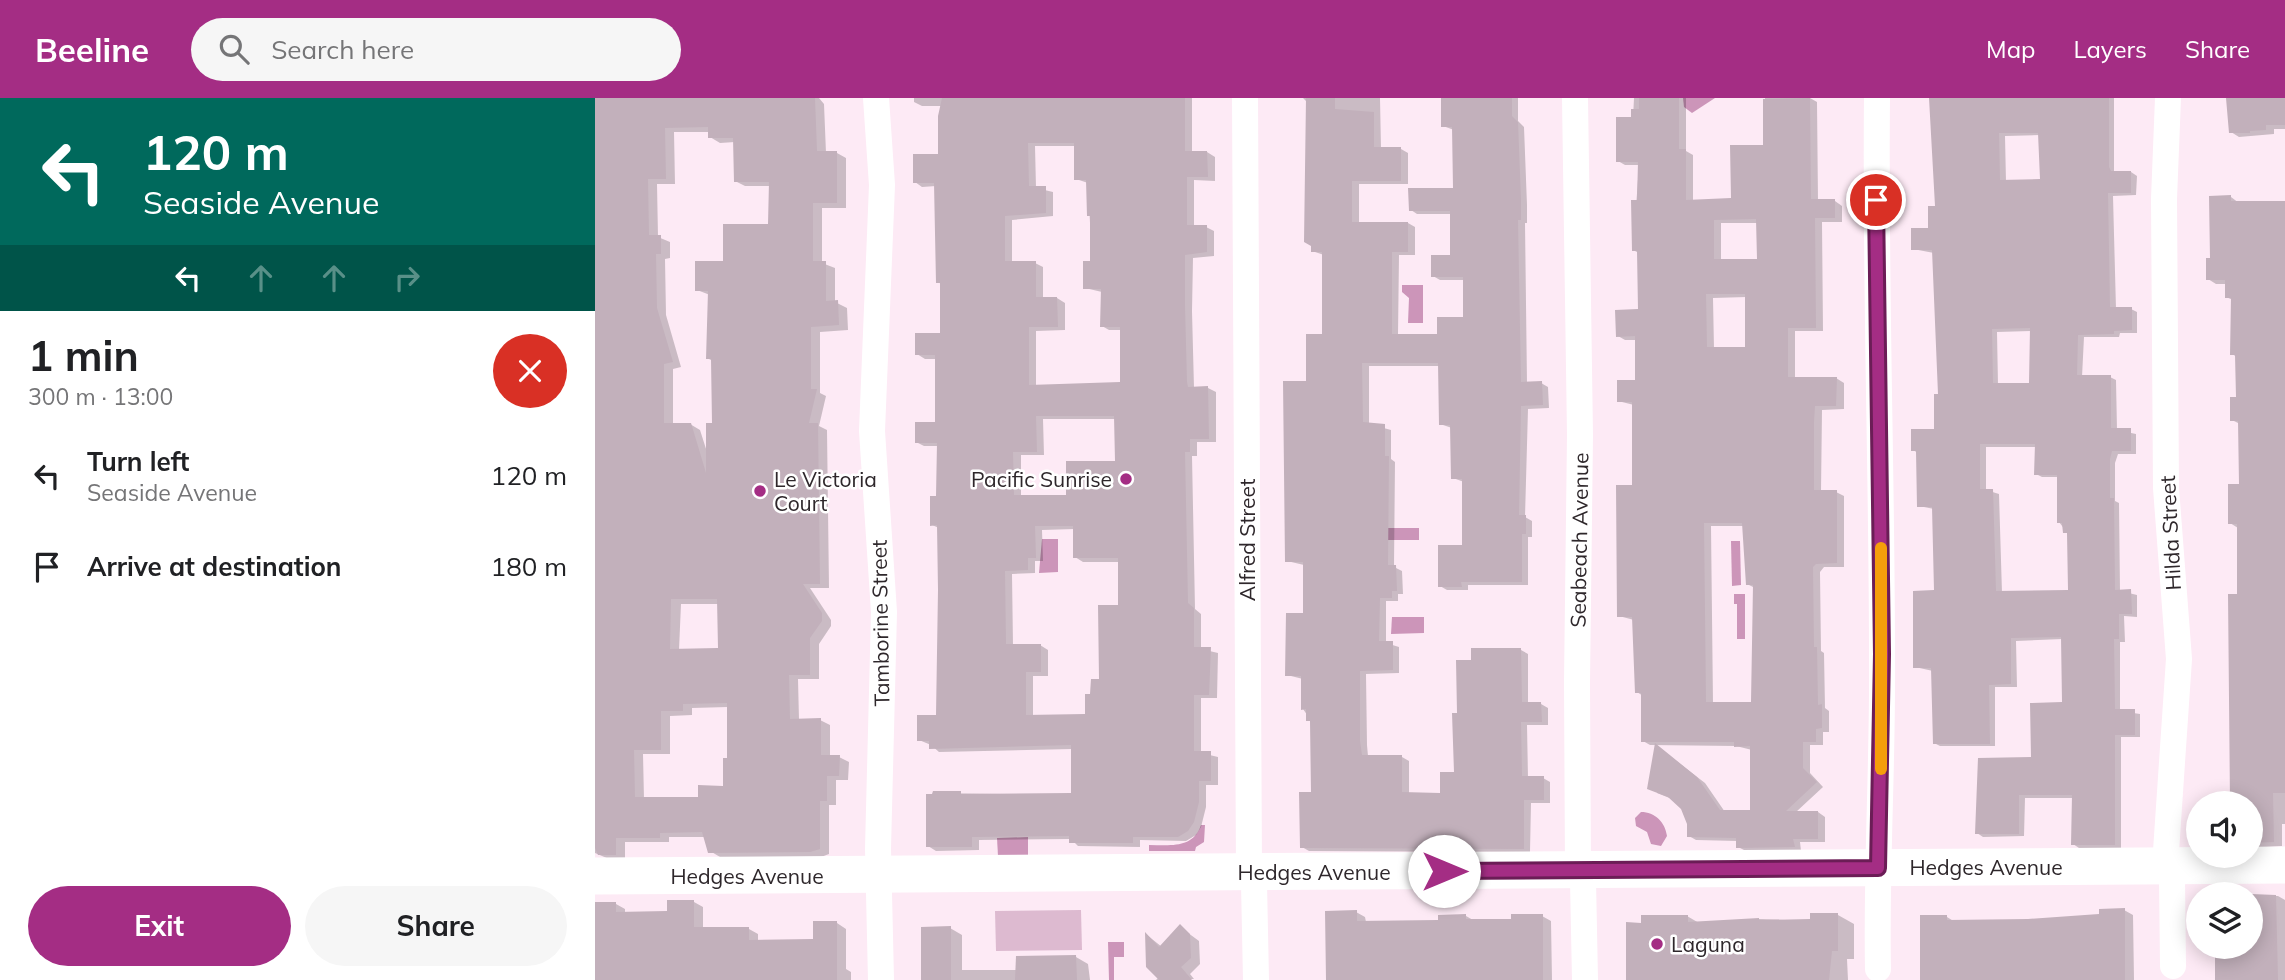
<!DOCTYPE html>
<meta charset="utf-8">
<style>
body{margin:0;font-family:Mulish,sans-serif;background:#f6f6f6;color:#202124;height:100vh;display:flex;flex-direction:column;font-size:26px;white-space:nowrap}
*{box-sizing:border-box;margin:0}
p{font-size:23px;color:#757577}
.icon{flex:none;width:38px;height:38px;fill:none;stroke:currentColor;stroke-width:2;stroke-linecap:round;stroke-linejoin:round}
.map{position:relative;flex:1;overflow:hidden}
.side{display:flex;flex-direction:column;background:#fff;width:595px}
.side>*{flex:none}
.banner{background:#00695c;color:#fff;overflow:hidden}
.fabs{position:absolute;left:1591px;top:693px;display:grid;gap:14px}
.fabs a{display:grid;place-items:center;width:77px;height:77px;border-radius:50%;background:#fff;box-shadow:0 4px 18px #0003;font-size:35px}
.pin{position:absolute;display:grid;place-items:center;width:60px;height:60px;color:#fff;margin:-30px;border:4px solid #fff;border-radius:50%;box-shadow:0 2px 7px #0007}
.me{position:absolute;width:77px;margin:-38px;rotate:90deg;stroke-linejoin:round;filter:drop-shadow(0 0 5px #0008)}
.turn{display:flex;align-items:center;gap:24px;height:147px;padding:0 28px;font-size:32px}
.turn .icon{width:91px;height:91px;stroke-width:2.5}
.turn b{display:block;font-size:49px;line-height:60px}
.lanes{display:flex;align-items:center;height:66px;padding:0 28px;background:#0003;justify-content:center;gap:35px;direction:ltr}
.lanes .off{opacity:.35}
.round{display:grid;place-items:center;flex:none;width:74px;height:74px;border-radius:37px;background:#f6f6f6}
.summary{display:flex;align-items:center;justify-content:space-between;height:119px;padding:0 28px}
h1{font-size:42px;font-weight:700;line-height:52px}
.button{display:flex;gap:14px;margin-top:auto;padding:14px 28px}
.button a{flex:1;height:80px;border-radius:42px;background:#a42d84;color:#fff;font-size:28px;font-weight:700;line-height:80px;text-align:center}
.button a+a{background:#f6f6f6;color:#202124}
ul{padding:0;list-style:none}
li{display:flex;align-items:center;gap:21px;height:91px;padding:0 28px}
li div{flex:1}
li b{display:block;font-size:26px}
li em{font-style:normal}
header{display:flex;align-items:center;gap:42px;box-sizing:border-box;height:98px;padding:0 35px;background:#a42d84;color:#fff}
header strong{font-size:33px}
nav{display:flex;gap:38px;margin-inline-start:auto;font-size:24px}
.search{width:490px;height:63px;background:#f6f6f6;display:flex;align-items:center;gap:18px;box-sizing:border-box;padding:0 24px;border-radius:38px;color:#757577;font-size:26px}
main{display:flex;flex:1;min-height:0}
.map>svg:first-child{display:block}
</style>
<header>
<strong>Beeline</strong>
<div class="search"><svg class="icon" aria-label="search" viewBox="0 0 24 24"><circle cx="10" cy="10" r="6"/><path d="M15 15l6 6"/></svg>Search here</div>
<nav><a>Map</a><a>Layers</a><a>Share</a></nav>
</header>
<main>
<section class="side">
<div class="banner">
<div class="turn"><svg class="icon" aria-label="left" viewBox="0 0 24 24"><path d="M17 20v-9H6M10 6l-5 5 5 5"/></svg><div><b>120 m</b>Seaside Avenue</div></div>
<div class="lanes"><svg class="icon" aria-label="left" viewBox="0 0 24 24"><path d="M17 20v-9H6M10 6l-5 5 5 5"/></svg><svg class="icon off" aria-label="ahead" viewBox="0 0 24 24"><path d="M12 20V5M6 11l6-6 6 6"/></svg><svg class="icon off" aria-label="ahead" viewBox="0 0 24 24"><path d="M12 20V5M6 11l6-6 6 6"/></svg><svg class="icon off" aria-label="right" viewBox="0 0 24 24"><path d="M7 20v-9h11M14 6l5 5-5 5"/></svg></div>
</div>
<div class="summary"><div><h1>1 min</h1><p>300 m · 13:00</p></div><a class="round" style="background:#d93025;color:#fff"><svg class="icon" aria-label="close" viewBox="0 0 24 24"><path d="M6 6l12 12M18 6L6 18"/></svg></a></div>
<ul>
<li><svg class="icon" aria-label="left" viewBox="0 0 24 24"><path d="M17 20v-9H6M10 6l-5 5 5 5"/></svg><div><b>Turn left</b><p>Seaside Avenue</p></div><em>120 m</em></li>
<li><svg class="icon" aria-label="arrive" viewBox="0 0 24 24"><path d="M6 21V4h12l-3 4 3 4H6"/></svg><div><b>Arrive at destination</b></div><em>180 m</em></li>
</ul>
<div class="button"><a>Exit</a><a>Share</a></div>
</section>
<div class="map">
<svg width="1690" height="882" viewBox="0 0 1690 882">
<rect width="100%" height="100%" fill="#fdeaf5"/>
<path fill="#ddbad0" d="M486,812L487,852L401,853L400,813Z"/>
<g fill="#cc95b9">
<path d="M1088,0H1120L1097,15L1089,9Z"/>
<path d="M807,187H828V225H813L814,200L807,194Z"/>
<rect x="789" y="430" width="35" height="12"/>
<path d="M447,441H463V474L444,475Z"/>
<path d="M1136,443H1145L1146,487L1137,488Z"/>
<path d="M1139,496H1150V541H1142V506H1139Z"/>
<path d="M797,519H829V535L796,536Z"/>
<path d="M1046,714C1060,714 1070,724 1072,738L1066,748L1056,746L1052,734L1041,728L1040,720Z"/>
<path d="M606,727H610L609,744L601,749L600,753H554V747C575,747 598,751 606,727Z"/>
<path d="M433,739V757L403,758L402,740Z"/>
<path d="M513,844H529V859H519V882H514Z"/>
</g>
<g fill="#0003" fill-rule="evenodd">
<path d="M0,0H224L229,6L231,55H242L251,60V110H227V165L240,170V204L252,210L253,232L225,234V295L231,298L224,328L232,332L234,490H215L236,522V528L224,546V581H203L204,622H225L235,627V659H244L254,664L253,682H241V707H234V756L226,759H125L115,753L111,739H74V744H30V761H14L0,755ZM79,34H115V39L125,45L140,44V83L150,88H175V127L102,192L115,197L112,260L118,263L119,326L112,354L105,332L95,326L78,327V271L86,269L71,217L70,161L75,160V144L63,139L62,86H80ZM86,506H124L125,552H84ZM133,609L134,662L130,690L104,701H49L48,656H75V618L97,617V610Z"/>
<path d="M319,0H597V54H612L620,59V83L599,82V129H611L619,133V158L598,160L597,213L599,290H613L621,294V344H602V358H597L600,511L606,516V551L623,555L622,600H606V655L623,659V687H611V709L606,729L601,737L591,743L545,742V749L483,748L476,741L384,742V752L341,753L333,748L339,695L477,697L478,651L344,654L336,647L324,642L343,619L344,430L337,427L343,399V348H329L321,344L341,326V261H330L322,256L347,237L346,186L343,184L341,88L327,89L320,84L345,57L347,8H327L319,4ZM440,48H480L481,81L493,85L497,165L490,190L507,194V228L514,232H527V286L441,288V233L470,232V205L462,200L448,201V169L440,165H417V122L458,118V94L441,90ZM448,321H521V364L473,398L426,399V357H449ZM480,431V459L488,464H525V509L506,583L497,598L492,618L438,619V578H453V552L445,547L418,548L417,476L440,475V463H448L447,432Z"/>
<path d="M708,0H785L786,51H806L813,55V86H764V125H813L820,129V157H804L803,237L844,238L870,220L869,182H845L838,178L857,159L856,116H822L816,112L859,91V32L848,28V0H923V23L929,29L932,107V125H930L932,285H946L953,289L954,310L933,311L930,419L937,423V439H933V487H873V492H852L845,488L869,448V384L858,380L857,330L845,326V268H774V326L796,332V361L800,364L799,469L807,473L808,496H803V503H791V545L804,549V575L771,576L772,647L773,658L807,659L814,663V696H847L861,676L864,616L878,564L926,552L933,556V606H946L953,610V627H932L933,680H948L955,684V705H936L935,754L714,753L707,749L717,696V624L708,611V581L692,577L710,517L709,467L692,463L729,237V157L717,153L713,5Z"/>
<path d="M1039,0H1091V53L1098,57V104L1138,102L1170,49V0H1215L1222,4L1223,103H1240L1247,108V124H1227L1228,233H1200V281L1241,280L1249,285V311L1227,312L1226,394H1241L1249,398V469H1229L1225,474L1226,553L1229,555L1230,610L1234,613V634H1228V647H1215V675L1228,689L1201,714H1223L1230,719V744H1205L1206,753H1151L1143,749V743L1101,742L1094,738V726L1087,710L1077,701L1062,695L1067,652L1110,685L1130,714H1157V652L1141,648L1055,647L1048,643V598L1042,594L1039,522L1024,518L1039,388V307L1023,303L1042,284V242H1030L1023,238L1044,213V155L1038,152L1044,67H1030L1023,63L1038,20ZM1126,125H1163V163H1126ZM1152,199V250L1119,251L1118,200ZM1116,428H1149L1152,486L1160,490L1158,605L1118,606Z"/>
<path d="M1337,0H1519V74H1536L1542,78L1541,97L1518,98L1521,211H1536L1542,214V235H1525L1524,239H1489L1487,279H1515L1521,282L1522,332L1541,336V356H1523L1520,365V403L1524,405L1525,493L1542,497V519L1529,518L1530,544H1525V613L1545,616V639H1526V750H1484L1478,746V700H1430L1429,738L1388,739L1382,735L1438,661L1469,606L1468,541L1421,543L1422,589H1400V648H1345L1339,645L1338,573L1320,569L1341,494L1339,411L1324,408L1323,355L1318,352L1341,333L1345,298L1339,155L1318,151L1335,132L1342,110ZM1445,37L1447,83L1411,84L1410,38ZM1436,233V287H1403L1402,234ZM1391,349H1441V376L1447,379H1463L1464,424L1474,437V494L1407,495L1404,396L1391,392Z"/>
<path d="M1634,0H1690V31H1679V36L1644,39L1636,34Z"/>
<path d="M1636,99L1644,105H1690V726H1687V748L1656,750V705H1636L1635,498H1644L1643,430L1635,425L1646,388L1645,326L1637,322L1642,301V259L1637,256L1638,202L1631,199V186H1621L1613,181Z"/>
<path d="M1656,798H1683L1690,802V882H1623L1622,849H1656Z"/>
<path d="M99,804L108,809V831H154L163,836V844L219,843L242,825L251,831V871L256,874V882H0V806H21L30,811V815H74Z"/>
<path d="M1529,812L1538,817L1539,882H1327L1352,819L1360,824L1433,823L1505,817Z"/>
<path d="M761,814L770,819L771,824H844L871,818L878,822L918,823L947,818L956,823L957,882H733Z"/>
<path d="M1243,817L1259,826V861H1252L1253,882H1033L1048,826L1092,818L1104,825L1164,821L1217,823Z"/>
<path d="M585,829L604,843L605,866L595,876L599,881L561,882L564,879L552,837L567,849Z"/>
<path d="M355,830L367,837V872H422L481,859L493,866L495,882H327Z"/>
</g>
<g fill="#c2b0bb" fill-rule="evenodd">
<path d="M0,0H220L222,53H242V105H218V163H231V203L243,202L244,227L216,229V291H222L214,325H223L225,486H208L227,515V523L215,540V577H194L195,621L226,620V657H245L244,678H232V703H225V751L215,754L113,755L107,734L65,735V740H21V757H3L0,750ZM113,29V40H138L139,84H174L173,126H128V163H100V193H113L111,261H116L117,325H111V375L96,325H69V266L78,264L62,210L61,156H66V137H54L53,81H71L70,30ZM76,501H122L123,550L75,551ZM132,605V660H128V688L103,687V699H40L39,652H66V613H88V606Z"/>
<path d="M347,0H590V53H612L613,79H592V127H612V154L590,157V208L592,284L593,289L613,288L614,341H595V354H590L593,505L599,510V549H616L614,597H599V653H616V683H604V704L599,724L593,733L583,739H538V745H474V738L377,739V749H331V696H337L338,693H366V696L476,695V647L334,651V643H322V617H341L343,492L342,427L335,428V398H341L342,345H320V324H340V257H320V235H345V185H341L339,85H318V56H343V18ZM433,45H479V82H491L492,118H495V163H488V191H506L505,229H525V284L434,287V229H463L462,199H441V163H410V118L451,115V88H434ZM441,318H519L520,363H471V397H419L418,354H442ZM440,428H478V460H523V507H503L504,581H496L495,596H490V616L431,617V574H446V546H411L410,473L433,472V460H441Z"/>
<path d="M711,0H740V11L779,14V49H806V83H757V124H813V154H797V236H842V219H868V179H836V157H855V113H814L813,90H858L857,29H846V0H917V18L923,24L926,102V122H923L926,284L947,283L948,307L926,308L924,417H931V436H927V484H866L867,489H843V447H867V381H856L855,327H844L843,265H767L768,324L790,326V358H794L793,467H801L802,493H797V500H785L784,543H798V572L765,573V643L767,657H807V694L845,695V674H859L857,615H862L861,562H876V550H926L927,604H946L947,624H926L927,678H949V702H929V751L705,750L704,694H716L715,623H711V611L706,612V578H690L691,515H708V464H690L688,283H711V236H727V154H716V148L709,144Z"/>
<path d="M1044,0H1084V51H1091V102L1136,100L1135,47H1168V1L1215,0L1216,101H1240V120H1220L1221,230H1193V279H1242L1241,308H1220L1219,324V392H1242V465L1221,466L1218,469L1219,549H1222L1223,607L1227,606V630L1221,631V644H1208V670L1222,684L1191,713H1223V741H1198L1200,749L1141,750V740L1092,739V726L1086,711L1073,699L1052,691L1060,645L1102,679L1125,712H1155V648L1139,649V644H1046V595H1040L1037,519H1022L1021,387H1037V304H1022V282H1040V238L1021,239L1020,212L1043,211L1042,153H1037L1036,102H1042L1043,64H1021V19H1036V11H1044ZM1161,121L1162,161H1119V122ZM1111,196H1150V249H1112ZM1109,425H1147L1151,487H1158L1156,604H1111Z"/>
<path d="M1334,0H1514V69L1516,73H1536V95H1513L1515,209H1537V232L1519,233V236L1483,237L1482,277H1516V330H1536V353H1517L1515,361V400H1519L1520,492L1536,491L1537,516H1524V541H1519L1520,611H1540V637H1520V747H1476L1477,697H1424V736H1380L1383,660L1436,659L1435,605L1467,604L1466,539L1416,540V586L1394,587L1395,646H1338L1336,570H1318V493L1339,492L1337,409H1322L1321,353H1316V331H1339V296H1343L1337,152H1316V130H1333V108H1340ZM1404,35H1443L1445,81L1405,82ZM1435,230L1434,285H1398L1397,231ZM1385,346H1440L1439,377H1462V425H1467L1468,435H1472L1473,492L1401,493L1398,391H1385Z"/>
<path d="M1631,0H1690V27H1671V32L1655,33V35H1634Z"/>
<path d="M1636,97V103H1690V695H1678L1679,744L1656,745V705H1635L1633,496H1642V426H1633V386H1644L1643,323H1635V299H1641L1640,257H1635L1636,200H1630V182H1611V160H1615L1614,98Z"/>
<path d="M1656,796L1681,797L1683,882H1620V849H1656Z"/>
<path d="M72,802H99V829H154V842L218,841V823H242V882H0V804H21V814L72,813Z"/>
<path d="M1530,810V882H1325V817H1352V822L1433,821L1504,816V811Z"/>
<path d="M762,812V823L843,822V817L871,816V821H916V816H948V882H731L730,813Z"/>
<path d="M1215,815H1243V853H1237L1234,882H1031V824L1046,825V817H1093V824L1164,820V822L1215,821Z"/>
<path d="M585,826L595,836L596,860L586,869L597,882H564L551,869L550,834L564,849Z"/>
<path d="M356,828V882H326V829Z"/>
<path d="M481,857L482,882H420L421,858Z"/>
</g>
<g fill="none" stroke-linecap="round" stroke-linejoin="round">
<g stroke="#fff" stroke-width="26">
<path d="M281,0L287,87L277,333L289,514L283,751L286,882"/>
<path d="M650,0L654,774L659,785L661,882"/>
<path d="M980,0L985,337L982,585L983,772L988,782L990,882"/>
<path d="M1282,0C1280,187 1287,373 1287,560C1288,664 1281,768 1283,871"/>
<path d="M1573,0L1569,101L1571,390L1584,561L1570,768L1577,781L1578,868"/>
</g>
<path stroke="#fff" stroke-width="37" d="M0,778L1690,767"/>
</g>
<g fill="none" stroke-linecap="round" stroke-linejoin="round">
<defs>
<path id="route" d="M849,773L1283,770L1287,556L1281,102"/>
</defs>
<use href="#route" stroke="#6b1d56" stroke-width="18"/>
<use href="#route" stroke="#a42d84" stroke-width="12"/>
<path stroke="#f59e0b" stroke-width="12" d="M1286,450V671"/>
</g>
<g fill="#a42d84" stroke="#fff" stroke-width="2.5">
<circle cx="531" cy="381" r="7"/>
<circle cx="165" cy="393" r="7"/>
<circle cx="1062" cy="846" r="7"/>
</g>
<g text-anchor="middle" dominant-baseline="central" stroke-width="5" stroke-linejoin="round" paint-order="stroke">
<g font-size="21" fill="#2e272b" stroke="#fff" text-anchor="start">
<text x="179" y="381">Le Victoria<tspan x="179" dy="24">Court</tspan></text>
<text x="517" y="381" text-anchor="end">Pacific Sunrise</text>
<text x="1076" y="846">Laguna</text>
</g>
<g font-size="21" fill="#2e272b" stroke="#fff">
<text transform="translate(1575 435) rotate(-93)">Hilda Street</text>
<text transform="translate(652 442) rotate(-90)">Alfred Street</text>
<text transform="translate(984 442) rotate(-89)">Seabeach Avenue</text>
<text transform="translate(285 525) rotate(-91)">Tamborine Street</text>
<text x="1391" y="769">Hedges Avenue</text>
<text x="719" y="774">Hedges Avenue</text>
<text x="152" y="778">Hedges Avenue</text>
</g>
</g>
</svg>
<div class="fabs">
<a><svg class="icon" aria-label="sound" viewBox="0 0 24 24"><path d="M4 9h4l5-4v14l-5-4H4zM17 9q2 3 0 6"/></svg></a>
<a><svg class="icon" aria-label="layers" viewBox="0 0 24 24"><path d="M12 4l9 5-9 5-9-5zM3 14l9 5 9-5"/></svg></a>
</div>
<div class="pin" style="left:1281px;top:102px;background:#d93025"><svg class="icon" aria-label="arrive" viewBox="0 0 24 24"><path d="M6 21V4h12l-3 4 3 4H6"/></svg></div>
<svg class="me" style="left:849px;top:773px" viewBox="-20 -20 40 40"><circle r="19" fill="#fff"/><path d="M0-13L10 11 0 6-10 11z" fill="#a42d84"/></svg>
</div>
</main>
